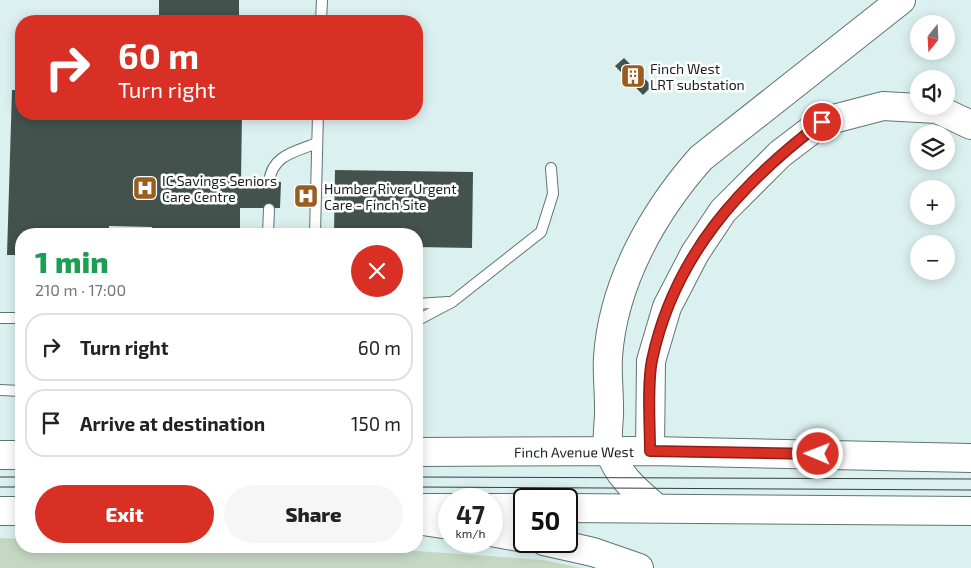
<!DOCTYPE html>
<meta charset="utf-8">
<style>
body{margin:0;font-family:"Exo 2",sans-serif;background:#f6f6f6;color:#222;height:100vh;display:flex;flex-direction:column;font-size:19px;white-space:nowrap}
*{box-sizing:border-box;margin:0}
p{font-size:16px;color:#767676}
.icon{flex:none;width:28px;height:28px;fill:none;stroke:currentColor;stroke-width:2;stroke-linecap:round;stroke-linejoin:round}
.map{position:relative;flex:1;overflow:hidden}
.side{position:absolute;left:15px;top:228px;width:408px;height:325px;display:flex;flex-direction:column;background:#fff;border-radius:20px;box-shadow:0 2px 12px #0003}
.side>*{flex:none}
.banner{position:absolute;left:15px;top:15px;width:408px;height:105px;border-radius:20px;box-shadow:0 2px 12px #0003;background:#d93025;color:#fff;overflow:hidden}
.needle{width:32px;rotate:198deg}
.controls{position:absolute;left:910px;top:15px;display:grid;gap:10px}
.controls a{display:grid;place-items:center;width:45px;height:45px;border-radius:50%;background:#fff;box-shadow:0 2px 12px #0003;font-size:25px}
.speed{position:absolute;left:438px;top:488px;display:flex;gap:10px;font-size:25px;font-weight:700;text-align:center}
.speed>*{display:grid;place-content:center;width:65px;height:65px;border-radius:50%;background:#fff;box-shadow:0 2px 12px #0003;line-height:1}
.speed small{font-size:12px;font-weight:400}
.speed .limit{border:2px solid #111;border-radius:8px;background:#fff;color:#111}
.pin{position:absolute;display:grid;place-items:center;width:42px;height:42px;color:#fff;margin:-21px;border:2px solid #fff;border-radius:50%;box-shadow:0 1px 5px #0007}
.me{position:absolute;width:55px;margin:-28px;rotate:271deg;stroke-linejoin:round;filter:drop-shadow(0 0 4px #0008)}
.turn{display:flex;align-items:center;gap:18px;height:105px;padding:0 20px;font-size:22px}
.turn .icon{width:65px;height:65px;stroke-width:2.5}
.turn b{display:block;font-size:35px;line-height:42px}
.round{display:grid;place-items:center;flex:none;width:52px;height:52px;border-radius:26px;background:#f6f6f6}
.summary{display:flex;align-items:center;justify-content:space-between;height:85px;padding:0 20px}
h1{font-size:30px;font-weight:800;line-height:38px;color:#1e9e55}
.button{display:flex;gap:10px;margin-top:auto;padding:10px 20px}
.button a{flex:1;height:58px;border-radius:30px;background:#d93025;color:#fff;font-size:20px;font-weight:800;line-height:58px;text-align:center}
.button a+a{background:#f6f6f6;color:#222}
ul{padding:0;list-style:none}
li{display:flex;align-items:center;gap:15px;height:68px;margin:0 10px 8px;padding:0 10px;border:2px solid #e0e0e0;border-radius:20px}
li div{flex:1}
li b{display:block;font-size:19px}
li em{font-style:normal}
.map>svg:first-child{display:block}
</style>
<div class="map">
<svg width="971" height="568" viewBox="0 0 971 568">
<rect width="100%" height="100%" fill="#dbf1f0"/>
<path fill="#c5d9c2" d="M0,538L21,539V546L375,548L544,560L581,568H0Z"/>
<g fill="#43524c">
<rect x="159" y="0" width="80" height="18"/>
<path d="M624,58L652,86L643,95L615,66Z"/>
<path d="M12,90H21V114H242L241,180L281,182L280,208H240V234H152V227L109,226V234H21V255H7Z"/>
<path d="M335,170L473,172L472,248L416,247V234H334Z"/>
</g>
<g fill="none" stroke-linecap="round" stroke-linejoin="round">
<defs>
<g id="service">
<path d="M321,21L322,0"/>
<path d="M269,182C272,155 295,152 317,143"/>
<path d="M268,234L269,209"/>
<path d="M315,234L318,114"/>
<path d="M416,304L448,302"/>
<path d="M0,318H21"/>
<path d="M416,321L452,302L541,232L553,194L551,168"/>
<path d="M0,390L21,391"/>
</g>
<g id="secondary">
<path id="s1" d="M416,452L650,451L971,458"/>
<path d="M0,455H21"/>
<path d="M416,508H449"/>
<path d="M491,508H524"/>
<path d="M566,508L971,511"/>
<path d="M0,511H21"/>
</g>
<g id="motorway">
<path d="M650,451L651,361L667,307L695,253L723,211L780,154L822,122L883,106L937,109L971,125"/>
<path d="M655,507C637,491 618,476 610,452C605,440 610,420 609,407C609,390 607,373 608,357C613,283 653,212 701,158L901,0"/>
<path d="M416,520L449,525"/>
<path d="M491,532L524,538"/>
<path d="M544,541L593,552L639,568"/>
</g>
</defs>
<use href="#service" stroke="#607473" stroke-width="12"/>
<use href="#secondary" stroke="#607473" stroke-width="30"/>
<use href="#motorway" stroke="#607473" stroke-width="30"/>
<use href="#service" stroke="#fff" stroke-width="10"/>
<use href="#secondary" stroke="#fff" stroke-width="28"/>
<use href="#motorway" stroke="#fff" stroke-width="28"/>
<g stroke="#364040" stroke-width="1">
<path d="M0,477H21"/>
<path d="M416,477L971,479"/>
<path d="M0,487H21"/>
<path d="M416,487L971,490"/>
</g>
</g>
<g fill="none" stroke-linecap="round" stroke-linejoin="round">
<defs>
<path id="route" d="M818,454L650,451C650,424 647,385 652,360C674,256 740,184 822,122"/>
</defs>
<use href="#route" stroke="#8d1f18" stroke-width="12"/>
<use href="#route" stroke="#d93025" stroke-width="9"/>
</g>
<defs>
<symbol id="building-square" viewBox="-11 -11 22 22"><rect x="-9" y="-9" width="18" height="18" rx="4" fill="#995d1f" stroke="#fff"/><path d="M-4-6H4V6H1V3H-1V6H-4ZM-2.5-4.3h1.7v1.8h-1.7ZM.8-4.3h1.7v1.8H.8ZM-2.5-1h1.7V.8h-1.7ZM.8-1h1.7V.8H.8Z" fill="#fff"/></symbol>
<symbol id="hospital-square" viewBox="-11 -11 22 22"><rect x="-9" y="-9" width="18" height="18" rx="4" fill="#995d1f" stroke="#fff"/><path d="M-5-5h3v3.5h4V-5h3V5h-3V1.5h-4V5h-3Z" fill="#fff"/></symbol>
</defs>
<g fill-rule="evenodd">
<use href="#building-square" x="619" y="62" width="28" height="28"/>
<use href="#hospital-square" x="131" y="174" width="28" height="28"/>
<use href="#hospital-square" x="292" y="182" width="28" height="28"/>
</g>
<g text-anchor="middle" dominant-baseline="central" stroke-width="5" stroke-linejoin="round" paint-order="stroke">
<g font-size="14" fill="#161e1e" stroke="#fff" text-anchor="start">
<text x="650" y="68">Finch West<tspan x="650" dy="16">LRT substation</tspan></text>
<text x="162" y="180">IC Savings Seniors<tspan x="162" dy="16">Care Centre</tspan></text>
<text x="324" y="188">Humber River Urgent<tspan x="324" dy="16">Care - Finch Site</tspan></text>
</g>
<g font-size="14" fill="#161e1e" stroke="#fff">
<text stroke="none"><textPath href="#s1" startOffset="158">Finch Avenue West</textPath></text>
</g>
</g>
</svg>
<div class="controls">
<a><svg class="needle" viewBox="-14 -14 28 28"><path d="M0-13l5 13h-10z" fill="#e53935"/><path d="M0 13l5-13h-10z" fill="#767676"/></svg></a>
<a><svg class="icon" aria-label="sound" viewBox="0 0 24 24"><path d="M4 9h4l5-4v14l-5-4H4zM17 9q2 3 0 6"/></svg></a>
<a><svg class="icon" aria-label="layers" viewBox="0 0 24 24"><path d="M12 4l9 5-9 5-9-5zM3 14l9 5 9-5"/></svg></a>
<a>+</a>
<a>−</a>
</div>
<div class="speed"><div>47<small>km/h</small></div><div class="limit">50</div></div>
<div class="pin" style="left:822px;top:122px;background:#d93025"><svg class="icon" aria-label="arrive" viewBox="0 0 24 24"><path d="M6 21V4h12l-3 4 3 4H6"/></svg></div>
<svg class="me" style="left:818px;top:454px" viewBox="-20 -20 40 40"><circle r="17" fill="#d93025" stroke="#fff" stroke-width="3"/><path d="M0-11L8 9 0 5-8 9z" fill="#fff"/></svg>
<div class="banner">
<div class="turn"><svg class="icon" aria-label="right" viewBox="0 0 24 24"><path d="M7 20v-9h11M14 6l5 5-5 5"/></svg><div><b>60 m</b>Turn right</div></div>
</div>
<section class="side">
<div class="summary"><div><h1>1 min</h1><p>210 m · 17:00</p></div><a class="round" style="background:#d93025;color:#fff"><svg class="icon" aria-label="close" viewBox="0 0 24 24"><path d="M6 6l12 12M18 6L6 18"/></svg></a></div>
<ul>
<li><svg class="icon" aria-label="right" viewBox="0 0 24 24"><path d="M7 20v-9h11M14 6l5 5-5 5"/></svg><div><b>Turn right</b></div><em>60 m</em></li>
<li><svg class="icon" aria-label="arrive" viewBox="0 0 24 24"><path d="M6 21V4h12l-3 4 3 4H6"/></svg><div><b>Arrive at destination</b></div><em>150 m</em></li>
</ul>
<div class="button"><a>Exit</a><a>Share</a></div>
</section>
</div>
